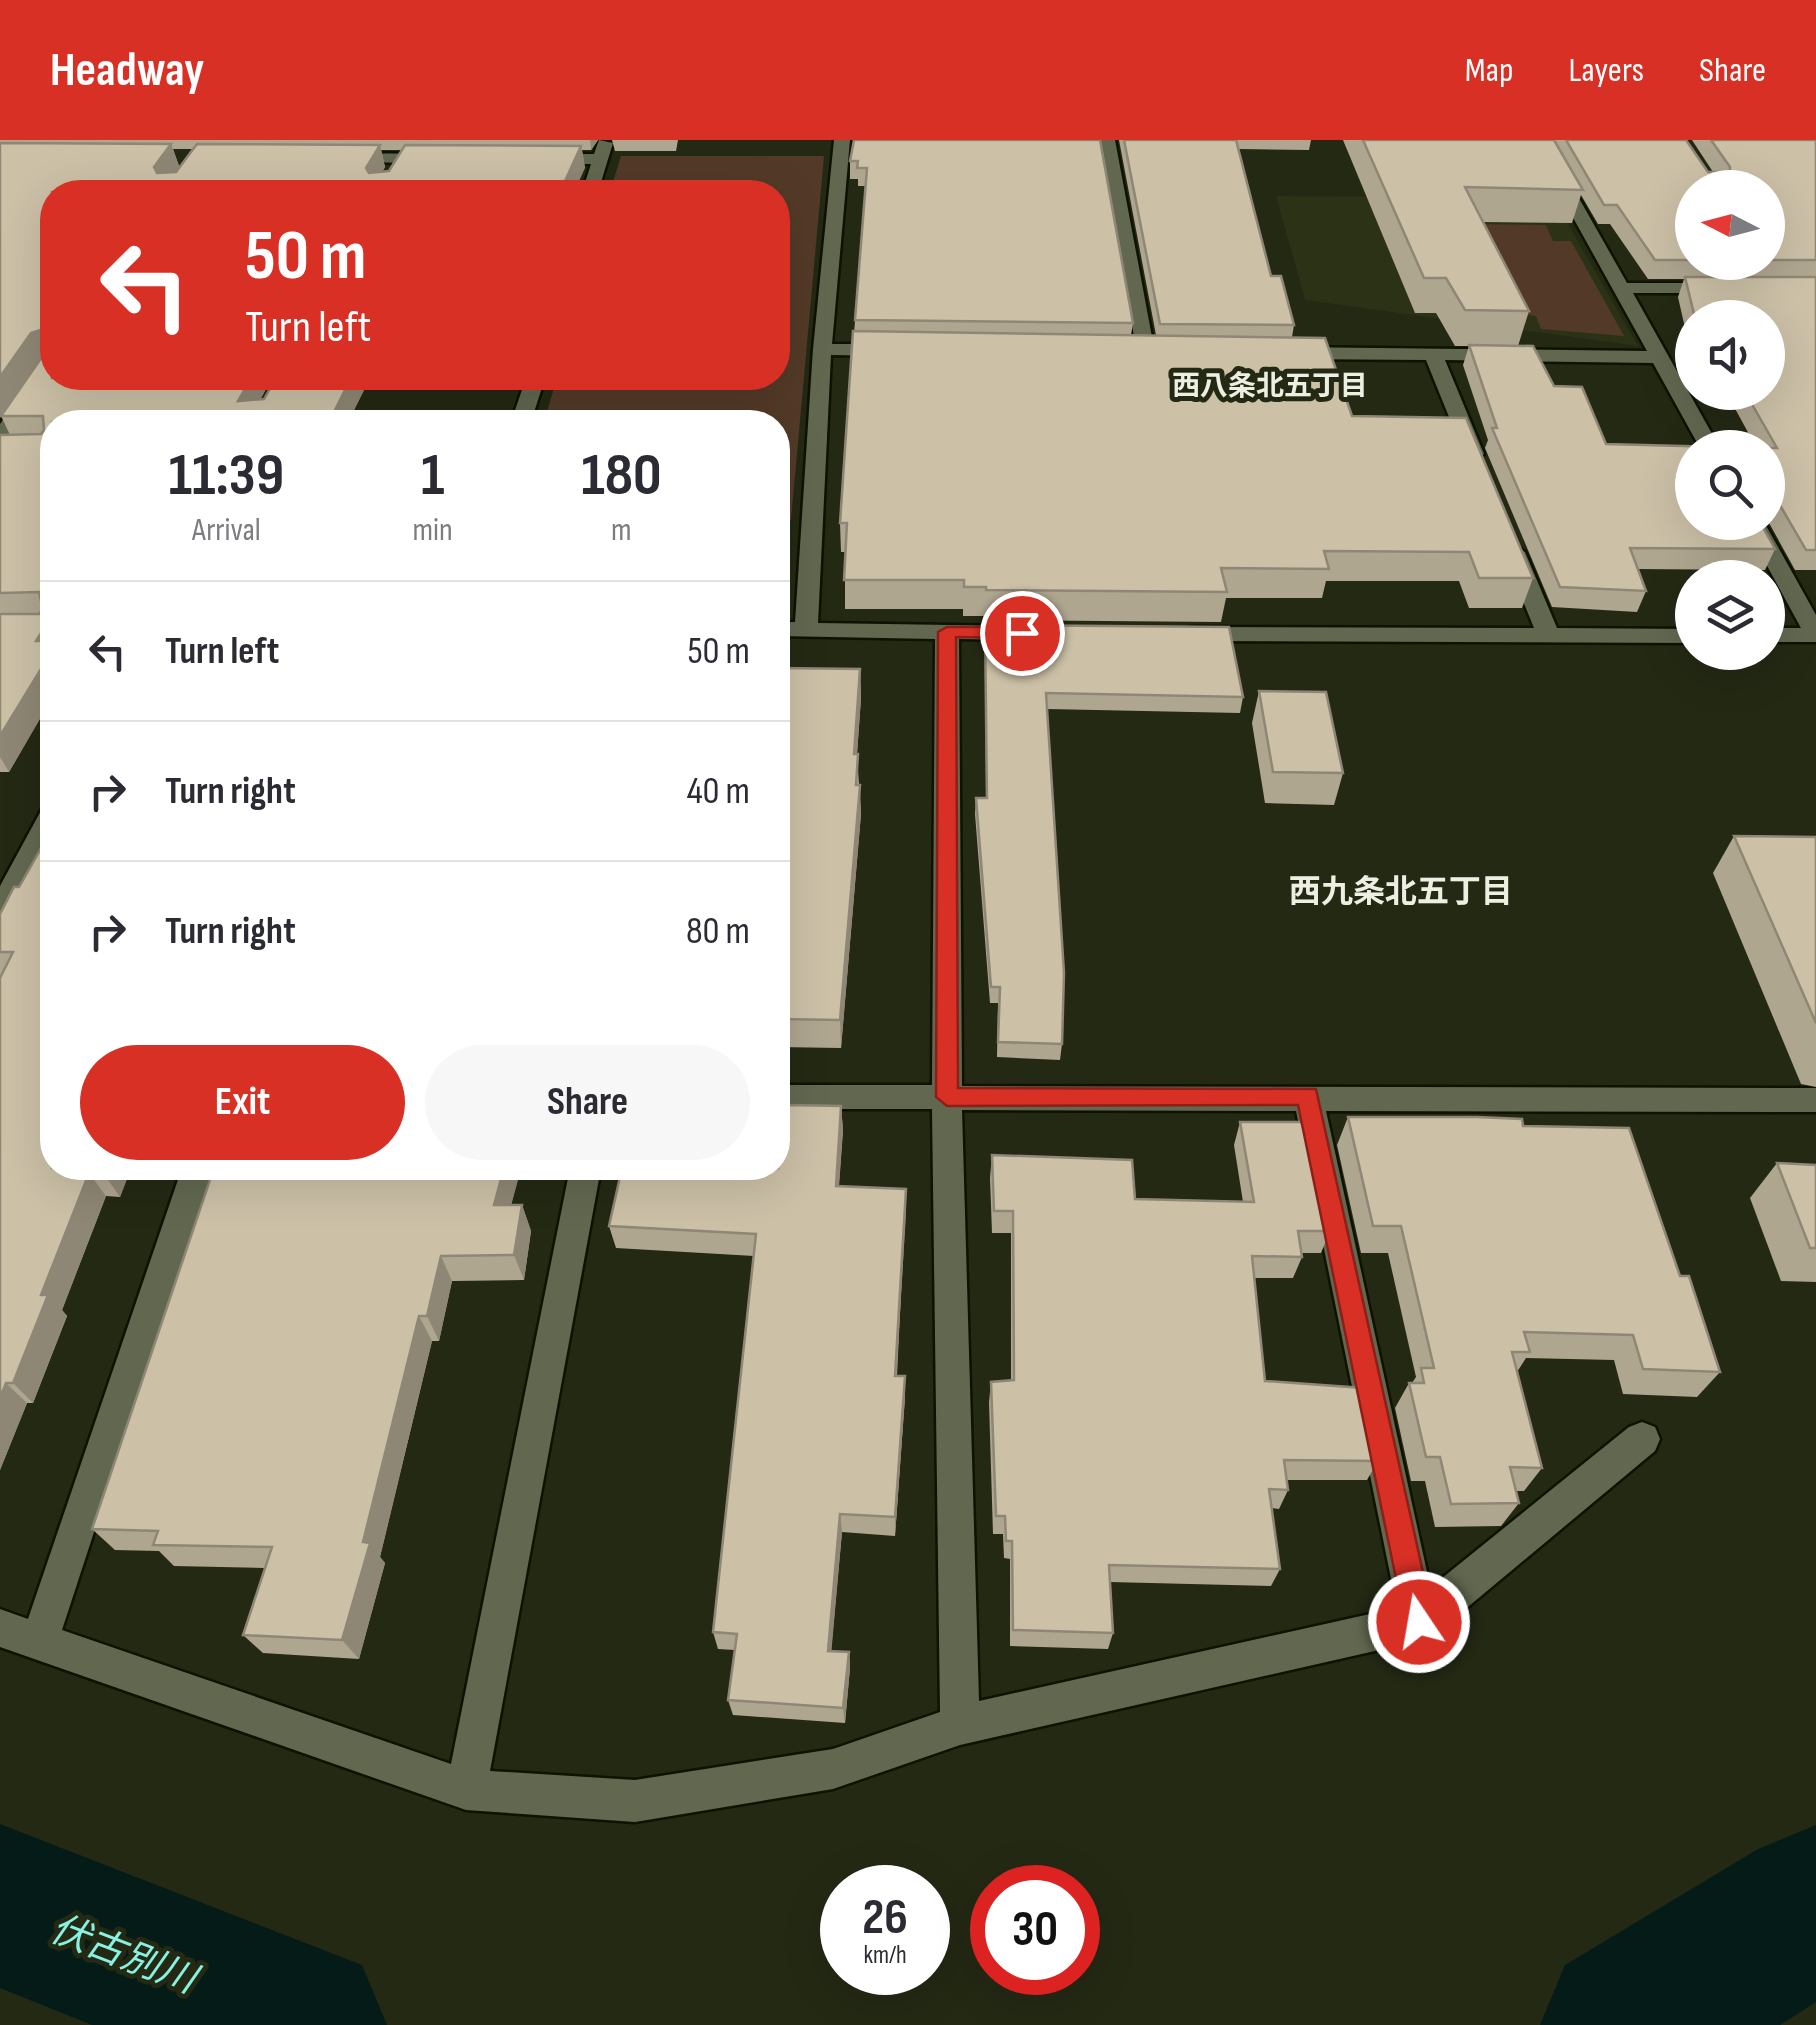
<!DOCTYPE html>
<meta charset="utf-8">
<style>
body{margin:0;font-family:"Sofia Sans Condensed","Noto Sans JP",sans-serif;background:#f7f7f7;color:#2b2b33;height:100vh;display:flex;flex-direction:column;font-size:38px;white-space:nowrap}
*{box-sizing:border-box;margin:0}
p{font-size:32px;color:#7c7c81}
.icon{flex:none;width:55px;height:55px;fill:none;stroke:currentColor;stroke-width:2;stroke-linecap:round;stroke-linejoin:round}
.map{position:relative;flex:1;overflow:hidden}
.side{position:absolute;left:40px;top:270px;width:750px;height:770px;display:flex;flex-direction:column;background:#fff;border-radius:40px;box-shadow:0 10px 40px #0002}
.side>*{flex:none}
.hud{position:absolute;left:40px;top:40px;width:750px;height:210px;border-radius:40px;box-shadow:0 10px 40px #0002;background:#d93025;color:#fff;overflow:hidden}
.needle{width:65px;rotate:276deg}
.buttons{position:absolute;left:1675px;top:30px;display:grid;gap:20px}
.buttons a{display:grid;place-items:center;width:110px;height:110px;border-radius:50%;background:#fff;box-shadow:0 10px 40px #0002;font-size:50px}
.speed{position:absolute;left:820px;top:1725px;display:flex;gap:20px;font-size:50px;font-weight:700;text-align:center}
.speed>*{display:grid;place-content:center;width:130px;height:130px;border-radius:50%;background:#fff;box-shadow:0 10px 40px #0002;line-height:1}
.speed small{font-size:25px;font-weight:400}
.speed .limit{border:15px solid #d22;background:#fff;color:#111}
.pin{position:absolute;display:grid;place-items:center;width:85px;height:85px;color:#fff;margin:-42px;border:5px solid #fff;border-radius:50%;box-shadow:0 2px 10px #0007}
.me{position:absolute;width:110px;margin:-55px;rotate:348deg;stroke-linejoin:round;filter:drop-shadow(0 0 8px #0008)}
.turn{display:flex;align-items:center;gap:35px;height:210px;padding:0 40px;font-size:45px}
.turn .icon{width:130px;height:130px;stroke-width:2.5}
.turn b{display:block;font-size:70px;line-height:85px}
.eta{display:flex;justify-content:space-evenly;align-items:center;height:170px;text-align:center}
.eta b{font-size:60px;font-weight:700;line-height:70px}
.primary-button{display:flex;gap:20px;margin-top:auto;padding:20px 40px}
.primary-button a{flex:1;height:115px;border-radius:60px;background:#d93025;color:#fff;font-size:40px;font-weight:700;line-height:115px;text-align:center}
.primary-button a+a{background:#f7f7f7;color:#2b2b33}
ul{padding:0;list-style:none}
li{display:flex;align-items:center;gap:30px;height:140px;padding:0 40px;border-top:2px solid #e1e1e2}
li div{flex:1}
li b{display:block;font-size:38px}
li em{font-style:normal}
header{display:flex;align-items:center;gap:60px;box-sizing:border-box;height:140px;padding:0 50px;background:#d93025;color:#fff}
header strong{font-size:48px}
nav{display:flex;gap:55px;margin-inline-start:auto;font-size:35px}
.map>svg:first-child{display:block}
</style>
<header>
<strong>Headway</strong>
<nav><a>Map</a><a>Layers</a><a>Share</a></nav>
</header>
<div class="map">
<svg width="1816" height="1885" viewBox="0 0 1816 1885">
<rect width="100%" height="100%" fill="#242914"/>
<path fill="#2c3215" d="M1276,56L1553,58L1638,206L1305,160Z"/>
<g fill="#533a28">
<path d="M621,16H824L791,380H778V282H544L557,238H778V52H610Z"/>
<path d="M1465,84L1546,85L1553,101H1571L1624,196L1541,189L1536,176L1511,172Z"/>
</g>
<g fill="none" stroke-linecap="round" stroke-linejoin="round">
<g fill="#051b18" fill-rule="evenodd">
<path d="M0,1684L362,1825L387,1885H92L0,1848Z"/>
<path d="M1816,1685V1862L1780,1885H1540L1565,1825L1758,1709Z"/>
</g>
<defs>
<path id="lane" d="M1642,1282L1655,1287L1660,1299L1655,1311L1433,1496L1419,1501L1405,1496L1400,1482L1405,1468L1629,1287Z"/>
<g id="street">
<path d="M599,0L613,3L598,52H582L591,24H543L535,19L543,14H594Z"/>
<path d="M834,0H850L832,204H889L898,210L889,216L831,215L818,483L1024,486L1036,493L1024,500L959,499L962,946L1816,948V972L1326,971L1438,1482L1433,1496L1419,1501L960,1605L833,1649L635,1682L466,1670L0,1507V1469L28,1479L182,1028H213L62,1490L451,1624L570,1028H601L490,1631L635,1640L833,1609L940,1572L932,969H778V945H932L935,499L778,496V482H795L813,209ZM962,970L1296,971L1397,1468L979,1561Z"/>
<path d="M1099,0H1115L1155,213L1146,219L1137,213Z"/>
<path d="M1530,0H1546L1627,143H1720L1729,148L1720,153H1633L1720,308H1700L1653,223L1445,220L1484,314L1474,320L1464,314L1426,220L1290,219L1281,213L1290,207L1647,211Z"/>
<path d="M343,13L437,14L445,19L437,24L337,21V15Z"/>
<path d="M52,217V236L7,302L0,304V284L45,219Z"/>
<path d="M526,238H545L531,282H511Z"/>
<path d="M1743,382H1764L1816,475V502H1768V488H1801Z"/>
<path d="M1514,405L1525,412L1557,488L1692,489V503L1190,501L1178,494L1190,487L1534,488L1503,412Z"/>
<path d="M52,664V697L10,779L0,782V746L43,667Z"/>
</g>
</defs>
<use href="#lane" stroke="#0e1201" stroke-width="5"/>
<use href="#street" stroke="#0e1201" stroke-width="5"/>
<use href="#lane" fill="#626850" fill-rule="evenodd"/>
<use href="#street" fill="#626850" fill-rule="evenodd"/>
</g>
<g fill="#afa690" fill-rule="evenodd">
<path d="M0,0H598L591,10H582L585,28L52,238H272L260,260L264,259L276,238H370L348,282H52V558L9,632H0V295H10L1,276L0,277ZM173,9H193L176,32H175L179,26ZM381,10H402L389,31L382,32L385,27Z"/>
<path d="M612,0H678L676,11H615Z"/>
<path d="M854,0L1133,183L1131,195H1156L1119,0H1311L1309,10L1239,9L1271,136L1294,185L1292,197L1352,276L1533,438L1522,468H1469L1459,441H1326L1322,458H1226L1221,482L985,480V476H963V469H845V412H841L840,383L865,46H858V39H850V21Z"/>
<path d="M1343,0H1686L1708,32H1713L1692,0H1816V430H1795L1768,381V308H1692L1775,409L1765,430L1638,429L1646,451L1637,472L1552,467L1485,308L1488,300L1463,225L1469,206H1455L1436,173H1415ZM1692,48H1768V122H1692ZM1581,55L1598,84H1610L1648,139H1684L1678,157L1690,210L1692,211V178H1768V252H1726L1756,307L1606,304L1518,206L1529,171L1482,82L1572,83Z"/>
<path d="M985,485L1243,557L1240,573L1047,569L1062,904L1060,920L997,917L998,863H990L975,674L976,658H986Z"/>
<path d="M778,528L860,529L861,558L857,614L861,674L841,908L778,907Z"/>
<path d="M1259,551L1343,633L1334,665L1265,663L1252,583Z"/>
<path d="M1734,696L1816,697V947L1801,944L1713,733Z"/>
<path d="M19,747L52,1028H131L120,1057L106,1056L62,1170L67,1176L33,1263H27L0,1330V774Z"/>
<path d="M841,966L843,990L839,1046L906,1049L897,1236L905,1257L895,1396L842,1392L831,1511L849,1512L850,1528L845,1583L733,1575L728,1560L735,1510L718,1509L713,1492L754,1116L616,1108L609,1086L785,983Z"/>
<path d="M1348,977L1523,986L1680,1136L1720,1232L1697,1257L1623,1254L1614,1220L1526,1218L1517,1232L1542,1328L1524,1351H1516L1519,1363L1501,1386L1435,1387L1425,1341H1411L1395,1268L1409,1243H1412L1416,1237L1388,1113H1361L1337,1005Z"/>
<path d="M1240,982L1330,1091L1321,1113H1301L1302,1117L1293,1138H1254L1265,1241L1378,1321L1367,1340H1287L1288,1350L1279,1369L1271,1368L1280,1429L1271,1446L1110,1442L1113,1493L1108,1509L1010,1506V1419L1004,1418L1003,1394H993L989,1262L991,1242L1011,1240V1093H992L990,1038L992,1015L1135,1059L1243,1062L1234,1005Z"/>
<path d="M1777,1023L1816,1025V1142L1781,1141L1750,1058Z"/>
<path d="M521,1028L511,1065H522L531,1091L524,1140L452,1141L439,1201H432L380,1417L385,1423L359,1519L263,1513L243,1495L265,1428L174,1426L159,1411L115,1410L92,1389Z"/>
</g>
<g fill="#8f8775">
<path d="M590,0H598L591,10Z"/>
<path d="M171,4L179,26L162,50L154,27Z"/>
<path d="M380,5L385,27L372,50L366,28Z"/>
<path d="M581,6L585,28L574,52H560Z"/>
<path d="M40,190L51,213L42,217L0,277V237L31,193Z"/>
<path d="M251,238H272L248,282L238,261Z"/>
<path d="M351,238H370L348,282H329Z"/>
<path d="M52,476V558L9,632L0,617V596L36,501Z"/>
<path d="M860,529L861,558L855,643L854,614Z"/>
<path d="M860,645L861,674L841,908L840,880Z"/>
<path d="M841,966L843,990L837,1069L836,1046Z"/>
<path d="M106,1028H131L120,1057L104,1034Z"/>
<path d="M504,1028H521L504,1092L494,1065Z"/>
<path d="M89,1033L106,1056L62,1170L67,1176L33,1263L13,1243L41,1155Z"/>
<path d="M906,1049V1073L895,1257V1236Z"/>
<path d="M522,1065L531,1091L524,1140L514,1115Z"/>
<path d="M441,1116L452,1141L439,1201L427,1176Z"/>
<path d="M419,1176L432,1201L380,1417L385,1423L359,1519L342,1500L363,1402Z"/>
<path d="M905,1236V1257L895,1396V1377Z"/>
<path d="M6,1243L27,1263L0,1330V1258Z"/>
<path d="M840,1374L842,1392L830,1527L828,1511Z"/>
<path d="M849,1512L850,1528L845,1583L843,1568Z"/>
</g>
<g fill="#ccc1a7" stroke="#8f8775" stroke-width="2.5">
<path d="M854,0H1100L1133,183L855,180L867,28H857L858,21H850Z"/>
<path d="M1124,0H1236L1271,136H1281L1294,185L1160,184Z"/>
<path d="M1363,0H1554L1583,50L1465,47L1529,171L1465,170L1446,138H1424Z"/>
<path d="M1566,0H1686L1708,32H1730V27L1711,0H1816V120H1768V48H1692V120H1655L1617,65H1604Z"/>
<path d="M0,3L171,4L154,27L157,33L176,32L197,4L380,5L366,28L369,33L389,31L405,5L581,6L560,52H52V238H251L238,261L264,259L276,238H351L329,282H52V476L36,501H52V511L0,596V474H39L43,470L39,452L0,453V295L41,294L44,290L43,276H1L44,214L45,193L40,190L31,193L0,237Z"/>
<path d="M1685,137H1816V410H1806L1777,360L1768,359V308H1777L1745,252H1768V178H1695Z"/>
<path d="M853,191L1325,198L1352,276L1466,278L1533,438H1479L1469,412L1324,411L1329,429L1221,428L1227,452L986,450V447H964V440H844L847,383H840Z"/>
<path d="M1469,205L1533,206L1554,246L1582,247L1606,304L1760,308H1692V382H1760L1775,409L1630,408L1646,451L1560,447L1492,288H1497Z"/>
<path d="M985,485L1229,487L1243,557L1046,553L1064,833L1062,904L998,902L1000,847H991L976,658H987Z"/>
<path d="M778,528L860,529L854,614H858L856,645H860L840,880L778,879Z"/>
<path d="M1259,551L1326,552L1343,633L1273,632Z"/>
<path d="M52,689V1028H106L104,1034L89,1033L41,1155H48L13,1243H6L0,1258V838L13,812H0V774L14,747H19Z"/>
<path d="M1734,696L1816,697V883Z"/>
<path d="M787,965L841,966L836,1046L906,1049L895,1236H905L895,1377L840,1374L828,1511L849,1512L843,1568L728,1560L737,1494L713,1492L756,1094L609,1086L622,1028H778V983H785Z"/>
<path d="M1348,977H1477L1522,979L1523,986L1629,988L1680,1136H1689L1720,1232L1643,1229L1633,1195L1524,1192L1530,1212H1512L1542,1328L1510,1327L1519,1363L1451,1364L1440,1317H1426L1409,1243H1424L1421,1228H1434L1401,1086H1373Z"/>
<path d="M1240,982H1307L1330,1091H1298L1302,1117L1252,1116L1265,1241L1363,1248L1378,1321L1284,1320L1288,1350L1269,1349L1280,1429L1109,1425L1113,1493L1013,1490L1012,1401H1006L1005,1376H996L991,1242L1014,1240L1013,1071H994L992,1015L1132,1020L1135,1059L1254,1062Z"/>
<path d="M1777,1023L1816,1025V1108H1810Z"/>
<path d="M214,1028H504L494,1065H522L514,1115L441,1116L427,1176H419L363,1402L370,1403L342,1500L243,1495L272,1407L153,1405L158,1391L92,1389Z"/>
</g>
<path fill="#d93025" stroke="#8d1f18" stroke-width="2.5" d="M947,487H1022L1031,493L1022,498L956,497L958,948L1316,949L1434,1482L1430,1492L1419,1496L1409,1492L1405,1482L1298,965L947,966L936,957L938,492Z"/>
<g text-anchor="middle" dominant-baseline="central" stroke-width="10" stroke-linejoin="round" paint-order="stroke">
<g font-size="28" font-weight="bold" fill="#ecefe2" stroke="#242914">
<text x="1270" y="246">西八条北五丁目</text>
</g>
<g font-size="32" font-weight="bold" fill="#ecefe2" stroke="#242914">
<text x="1401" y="752">西九条北五丁目</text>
</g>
<g font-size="38" font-style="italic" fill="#87f2e2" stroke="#242914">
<text transform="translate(123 1815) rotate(21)">伏古別川</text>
</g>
</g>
</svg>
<div class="buttons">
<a><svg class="needle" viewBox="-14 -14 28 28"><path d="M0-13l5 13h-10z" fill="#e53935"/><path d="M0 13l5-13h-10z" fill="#7c7c81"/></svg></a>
<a><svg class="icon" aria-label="sound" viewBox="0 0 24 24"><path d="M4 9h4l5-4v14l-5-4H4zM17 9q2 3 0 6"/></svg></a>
<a><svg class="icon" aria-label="search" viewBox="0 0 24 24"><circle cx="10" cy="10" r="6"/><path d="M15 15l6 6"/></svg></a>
<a><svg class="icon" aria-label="layers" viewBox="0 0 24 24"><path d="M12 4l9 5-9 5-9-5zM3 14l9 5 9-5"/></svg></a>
</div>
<div class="speed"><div>26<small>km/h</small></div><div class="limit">30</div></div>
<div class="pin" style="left:1022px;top:493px;background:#d93025"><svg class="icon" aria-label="arrive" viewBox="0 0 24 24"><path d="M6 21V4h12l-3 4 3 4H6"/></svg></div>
<svg class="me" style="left:1419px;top:1482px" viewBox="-20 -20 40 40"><circle r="17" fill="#d93025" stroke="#fff" stroke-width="3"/><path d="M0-11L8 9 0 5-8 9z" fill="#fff"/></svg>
<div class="hud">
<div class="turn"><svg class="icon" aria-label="left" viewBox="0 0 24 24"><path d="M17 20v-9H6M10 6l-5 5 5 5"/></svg><div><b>50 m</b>Turn left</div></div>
</div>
<section class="side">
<div class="eta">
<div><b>11:39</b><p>Arrival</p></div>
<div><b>1</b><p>min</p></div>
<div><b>180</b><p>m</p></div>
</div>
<ul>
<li><svg class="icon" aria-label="left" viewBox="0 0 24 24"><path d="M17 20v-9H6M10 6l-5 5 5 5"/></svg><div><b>Turn left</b></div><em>50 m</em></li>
<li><svg class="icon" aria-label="right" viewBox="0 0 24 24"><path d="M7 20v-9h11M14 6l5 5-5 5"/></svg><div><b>Turn right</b></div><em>40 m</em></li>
<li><svg class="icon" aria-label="right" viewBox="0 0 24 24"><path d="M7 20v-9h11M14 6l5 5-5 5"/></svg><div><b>Turn right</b></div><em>80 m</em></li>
</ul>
<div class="primary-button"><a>Exit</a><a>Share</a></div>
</section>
</div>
